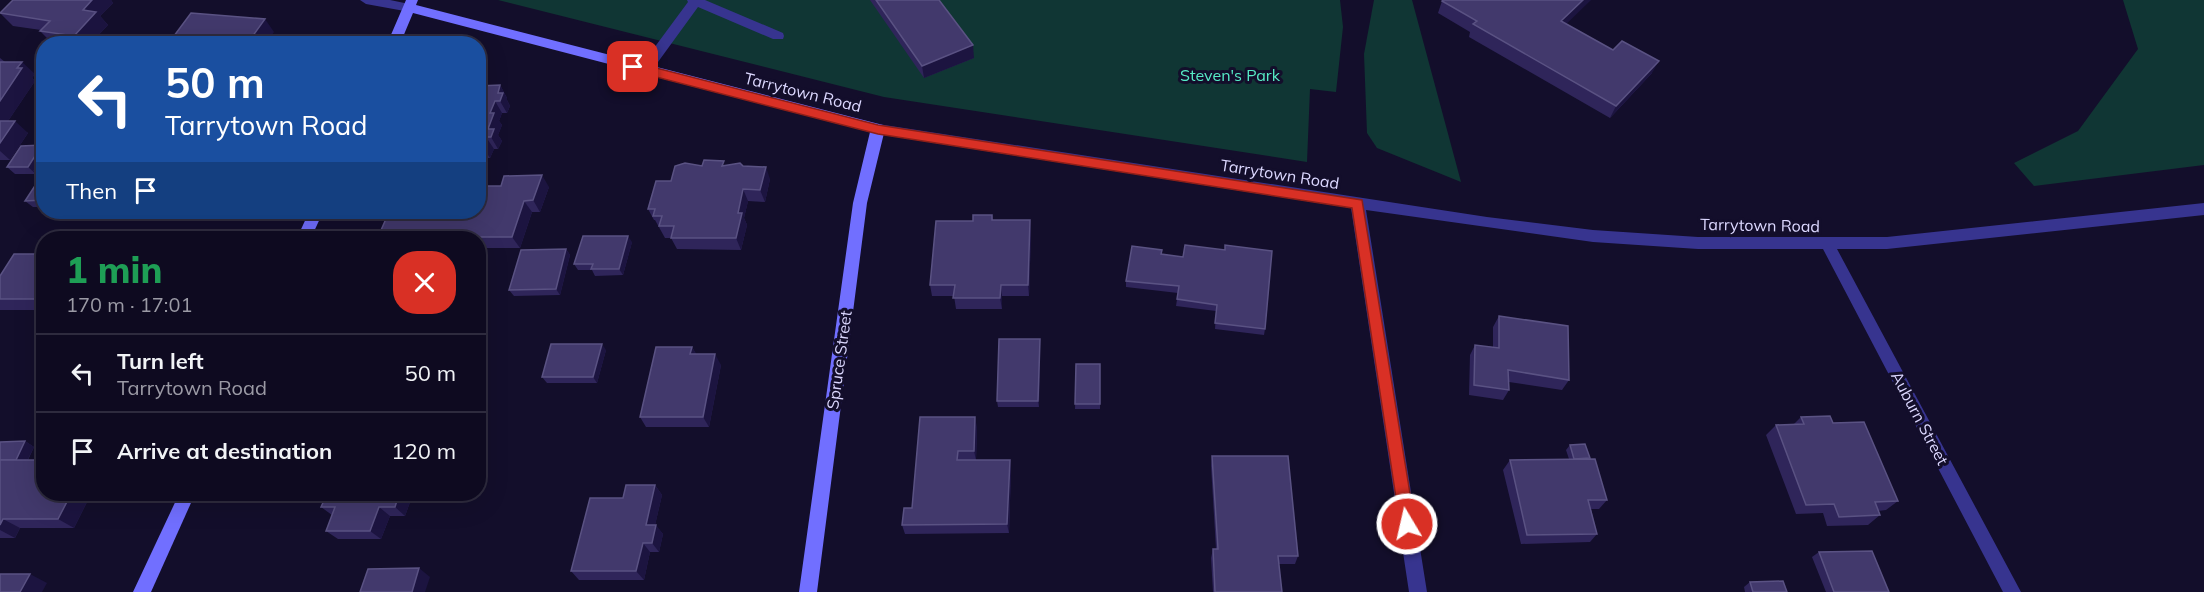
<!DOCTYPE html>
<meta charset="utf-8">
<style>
body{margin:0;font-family:Mulish,sans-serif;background:#1c182d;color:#f1f3f6;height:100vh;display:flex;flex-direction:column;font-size:22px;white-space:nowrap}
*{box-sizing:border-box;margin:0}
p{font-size:20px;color:#9b9aa5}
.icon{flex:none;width:33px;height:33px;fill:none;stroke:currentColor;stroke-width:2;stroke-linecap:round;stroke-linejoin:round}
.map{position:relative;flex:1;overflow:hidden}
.side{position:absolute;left:36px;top:231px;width:450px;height:270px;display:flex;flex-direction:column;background:#0e0a20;border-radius:24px;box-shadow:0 6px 24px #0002,0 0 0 2px #2e2b3e}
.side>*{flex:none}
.guide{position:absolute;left:36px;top:36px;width:450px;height:183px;border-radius:24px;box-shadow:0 6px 24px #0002,0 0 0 2px #2e2b3e;background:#1a4fa0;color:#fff;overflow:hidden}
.pin{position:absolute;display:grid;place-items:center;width:51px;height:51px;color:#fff;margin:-26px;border-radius:12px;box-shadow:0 3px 9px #0006}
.me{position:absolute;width:66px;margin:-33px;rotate:351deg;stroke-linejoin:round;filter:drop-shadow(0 0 4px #0008)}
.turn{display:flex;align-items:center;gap:21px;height:126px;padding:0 30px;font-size:27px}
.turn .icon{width:78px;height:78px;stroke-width:2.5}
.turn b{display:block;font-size:42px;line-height:51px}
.then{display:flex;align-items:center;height:57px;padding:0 30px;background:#0003;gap:12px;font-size:22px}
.round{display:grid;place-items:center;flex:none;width:63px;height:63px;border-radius:24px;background:#1c182d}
.summary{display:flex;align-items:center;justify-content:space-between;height:102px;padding:0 30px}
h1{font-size:36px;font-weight:800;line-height:45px;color:#1e9e55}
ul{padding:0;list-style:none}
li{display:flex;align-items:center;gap:18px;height:78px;padding:0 30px;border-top:2px solid #2e2b3e}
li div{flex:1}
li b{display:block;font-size:22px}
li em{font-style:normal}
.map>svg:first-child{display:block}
</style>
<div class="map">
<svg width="2204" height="592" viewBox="0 0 2204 592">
<rect width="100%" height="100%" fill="#130e2b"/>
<g fill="#103634">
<path d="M498,0H1340L1343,27L1336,92L1310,89L1307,162L884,97Z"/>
<path d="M1374,0H1412L1461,182L1377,148L1367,133L1364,54Z"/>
<path d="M2123,0H2204V165L2034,186L2014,163L2078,131L2138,49Z"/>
</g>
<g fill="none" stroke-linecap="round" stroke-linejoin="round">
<path fill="#37348f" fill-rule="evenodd" d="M687,0H705L783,33L784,36L783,39H773L698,7L650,73H640L638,70L640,67L688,2Z"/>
<g fill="#37348f" fill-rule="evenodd">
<path d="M360,0H390L414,5L416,8L410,12L366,4Z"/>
<path d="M878,124L1487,217L1593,230L1698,237H1887L2204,203V215L1887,249H1837L2021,592H2003L1823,249H1698L1593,242L1366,210L1427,592H1409L1351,208L878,134L871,129Z"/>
</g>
<g fill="#716fff" fill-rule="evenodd">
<path d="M406,0H418L416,5L883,125L885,129L867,203L817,592H799L853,203L870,132L413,13L400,44H387Z"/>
<path d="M309,212H323L311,238H297Z"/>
<path d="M179,494H195L151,592H133Z"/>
</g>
</g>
<g fill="#2f255a">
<path d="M13,0H111L113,3L100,16L108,25L90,44H55L52,43L40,31L41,30L13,26L0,13Z"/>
<path d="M870,0H939L974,58L924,78Z"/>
<path d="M1442,1L1566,24L1652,73L1610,118L1469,37L1470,32L1438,13Z"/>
<path d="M0,58L5,62L35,74L32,78L35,81L8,121L28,133L10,160H0Z"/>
<path d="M500,85L507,98V100L510,106L507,113H502L499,121L502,125L498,135L502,141L498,149H494L490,158H478V86Z"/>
<path d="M42,145L44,146V207H33L25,201L42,175L37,172L36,174H15L7,167Z"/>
<path d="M702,166H743L770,179L765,202L748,201L744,218L747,225L741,250L677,249L671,238H665L655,220H654L648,209L671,181Z"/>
<path d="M549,187L540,212H532L520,248H478V238H379L378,237Z"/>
<path d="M992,215L993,220L1031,232L1029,296H1002V309H956L954,296H932L930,285L973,221Z"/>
<path d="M632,242L623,275L595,276L592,270H578L574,264Z"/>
<path d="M566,249L570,255L560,295L514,296L509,290Z"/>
<path d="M44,254V310H0V276Z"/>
<path d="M1161,254L1183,257L1265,329L1264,335L1215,329L1216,311L1176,306L1178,293L1126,287V281Z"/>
<path d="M1499,316L1569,380L1562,390L1509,382V390L1503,400L1469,395L1470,355L1475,345L1493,347V327Z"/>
<path d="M1040,345L1039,407H998L997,401Z"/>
<path d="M692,347L696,354L721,365L709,427H646L640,417Z"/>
<path d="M606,350L597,383H547L542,377Z"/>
<path d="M1076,364H1100V409H1075Z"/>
<path d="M1801,417L1833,423L1898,501L1886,510L1878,511L1880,515L1868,525L1827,526L1823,513L1796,514L1766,435L1776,425H1793Z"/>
<path d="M977,427L976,460L1011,470L1009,533L905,534L902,525L912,508Z"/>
<path d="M25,441L34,447L28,460L44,494H91L74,528H20L15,538H0V442Z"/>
<path d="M1570,445L1590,458L1607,500L1599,509H1591L1597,534L1590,542L1521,544L1503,470L1510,460L1569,459L1566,450Z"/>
<path d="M1212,456L1298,556L1295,564H1279L1282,592H1213L1211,558L1213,549H1216L1211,466Z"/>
<path d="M655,485L662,495L655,525L663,534L659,552H650L644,580H579L571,571L623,498Z"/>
<path d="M413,494L405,516H390L381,539H338L326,531L332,515L321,507Z"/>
<path d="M1819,552L1889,592H1826L1812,557Z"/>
<path d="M1750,582L1787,592H1745L1744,587Z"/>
</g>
<g fill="#1c1440">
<path d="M92,0H111L113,3L100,16L108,25L90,44H81L74,36L83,10Z"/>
<path d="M1583,0H1591L1556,34L1561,21Z"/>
<path d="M265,19L274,32L266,44H247Z"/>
<path d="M973,45L974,58L924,78L922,66Z"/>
<path d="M1659,61L1652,73L1610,118L1616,106Z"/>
<path d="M22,62L35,74L32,78L35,81L0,133V101L17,68Z"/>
<path d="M500,85L507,98V100L510,106L507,113L500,101L498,93Z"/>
<path d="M495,101L502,113L499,121L502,125L498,135L502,141L498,149L491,137L488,129L490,113Z"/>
<path d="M15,121L28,133L10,160L0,151V143Z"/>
<path d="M486,137L494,149L490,158L482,146Z"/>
<path d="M42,145L44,146V162L35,170L37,172L36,174L28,167Z"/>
<path d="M766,167L770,179L765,202L760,190Z"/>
<path d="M542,175L549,187L540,212L533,200Z"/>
<path d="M743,189L748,201L744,218L747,225L741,250L736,238L738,213Z"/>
<path d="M524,201L532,212L520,248L512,237Z"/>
<path d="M1030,220L1031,232L1029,296L1028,285Z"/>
<path d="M628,236L632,242L623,275L619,269Z"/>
<path d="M566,249L570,255L560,295L556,289Z"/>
<path d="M1001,285L1002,296V309L1000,298Z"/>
<path d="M1040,339V345L1039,407L1038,401Z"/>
<path d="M602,344L606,350L597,383L593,377Z"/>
<path d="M692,347L698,357L690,354Z"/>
<path d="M715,354L721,365L709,427L703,417Z"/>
<path d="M975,417L977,427L976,460L974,451Z"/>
<path d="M25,441L34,447L24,467L15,461Z"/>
<path d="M1010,460L1011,470L1009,533L1007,524Z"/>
<path d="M655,485L662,495L653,534L646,525Z"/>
<path d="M71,494H91L74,528L58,519Z"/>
<path d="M399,494H413L405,516L395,507Z"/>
<path d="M379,507L390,516L381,539L370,531Z"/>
<path d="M3,519L20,528L15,538L0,530V525Z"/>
<path d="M656,525L663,534L659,552L652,543Z"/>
<path d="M643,543L650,552L644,580L636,571Z"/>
<path d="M419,568L430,577L425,592H412Z"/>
<path d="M30,574L47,583L42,592H20Z"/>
</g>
<g fill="#42396c" stroke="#5a5283" stroke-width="1.5">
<path d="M13,0H92L83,10L96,12L74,36L40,31L50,21L0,13Z"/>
<path d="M876,0H939L973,45L922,66Z"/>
<path d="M1443,0H1583L1561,21L1613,50L1622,41L1659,61L1616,106L1473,24L1477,21L1442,1Z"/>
<path d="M191,13L265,19L247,44H168Z"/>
<path d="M0,62H22L17,68H22L0,101Z"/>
<path d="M500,85L498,93H503L500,101H495L490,113H494L488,129H494L491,137H486L482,146H478V86Z"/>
<path d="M0,121H15L0,143Z"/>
<path d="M42,145L28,167H7L21,146Z"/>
<path d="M44,157V170H35Z"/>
<path d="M704,160L724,161L722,166L740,163L743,166L766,167L760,190L743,189L738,213H742L736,238H671L674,226H659L662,216H653L655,209H648L656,181H671L675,166L685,163L702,166Z"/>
<path d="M42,175H44V200L25,201Z"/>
<path d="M542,175L533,200L524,201L512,237H378L389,212H478V186H501L504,176Z"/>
<path d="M973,215H992V220H1030L1028,285H1001L1000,298H953L955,285H930L936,221H973Z"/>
<path d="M583,236H628L619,269H591L593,264H574Z"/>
<path d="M1185,245L1225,250V245L1272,251L1265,329L1215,323L1217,305L1177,299L1179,286L1126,281L1132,246L1162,250L1161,254L1183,257Z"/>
<path d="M566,249L556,289L509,290L521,250Z"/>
<path d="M14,254H44V299H0V276Z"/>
<path d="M1499,316L1568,326L1569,380L1508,370L1509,390L1474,385L1475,345L1499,348Z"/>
<path d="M999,339H1040L1038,401H997Z"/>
<path d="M551,344H602L593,377H542Z"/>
<path d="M656,347H692L690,354H715L703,417H640Z"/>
<path d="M1076,364H1100V404H1075Z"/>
<path d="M1830,416L1833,423L1864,422L1898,501L1875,502L1880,515L1839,517L1834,504L1806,505L1776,425L1804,424L1801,417Z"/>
<path d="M920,417H975L974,451H958L957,460H1010L1007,524L902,525L904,508H912Z"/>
<path d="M25,441L16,460H0V442Z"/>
<path d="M1585,444L1590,458L1574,459L1570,445Z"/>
<path d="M1212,456H1288L1298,556H1278L1282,592H1215L1213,549H1218Z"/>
<path d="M1595,459L1607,500H1588L1597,534L1527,535L1510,460Z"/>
<path d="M0,460H44V494H71L58,519H3L0,525Z"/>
<path d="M626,485H655L646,525H656L652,543H643L636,571H571L590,498H623Z"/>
<path d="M327,494H399L395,507H379L370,531H326L335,507H321Z"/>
<path d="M1872,551L1889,592H1834L1819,552Z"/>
<path d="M419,568L412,592H360L368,569Z"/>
<path d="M0,574H30L20,592H0Z"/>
<path d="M1783,581L1787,592H1753L1750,582Z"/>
</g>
<path fill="#d93025" stroke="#8d1f18" stroke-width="1.5" d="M633,62L878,125L1362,200L1415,524L1413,529L1407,531L1402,529L1400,524L1352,208L878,134L629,70V64Z"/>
<g text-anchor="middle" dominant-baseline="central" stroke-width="6" stroke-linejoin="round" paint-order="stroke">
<g font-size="16" fill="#57ecc6" stroke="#130e2b">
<text x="1230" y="75">Steven's Park</text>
</g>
<g font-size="16" fill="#dcd8ff" stroke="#130e2b">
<text transform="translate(803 92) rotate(14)">Tarrytown Road</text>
<text transform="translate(1280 174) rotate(9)">Tarrytown Road</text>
<text transform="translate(1760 225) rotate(1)">Tarrytown Road</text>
<text transform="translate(839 360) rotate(-82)">Spruce Street</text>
<text transform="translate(1920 418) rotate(62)">Auburn Street</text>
</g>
</g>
</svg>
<div class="pin" style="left:633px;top:67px;background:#d93025"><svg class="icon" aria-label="arrive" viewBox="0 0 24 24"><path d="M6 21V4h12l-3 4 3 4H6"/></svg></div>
<svg class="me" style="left:1407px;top:524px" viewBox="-20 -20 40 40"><circle r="17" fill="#d93025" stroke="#fff" stroke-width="3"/><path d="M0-11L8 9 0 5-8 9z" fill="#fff"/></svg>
<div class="guide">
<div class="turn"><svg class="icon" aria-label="left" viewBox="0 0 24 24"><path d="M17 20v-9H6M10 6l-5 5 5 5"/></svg><div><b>50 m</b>Tarrytown Road</div></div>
<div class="then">Then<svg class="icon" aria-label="arrive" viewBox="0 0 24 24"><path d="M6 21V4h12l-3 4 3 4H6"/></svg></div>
</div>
<section class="side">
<div class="summary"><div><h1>1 min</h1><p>170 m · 17:01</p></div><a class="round" style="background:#d93025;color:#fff"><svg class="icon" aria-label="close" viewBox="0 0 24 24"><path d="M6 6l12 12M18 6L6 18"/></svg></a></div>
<ul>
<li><svg class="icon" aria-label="left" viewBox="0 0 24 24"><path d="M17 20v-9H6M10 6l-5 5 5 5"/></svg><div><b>Turn left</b><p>Tarrytown Road</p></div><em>50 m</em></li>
<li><svg class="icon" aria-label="arrive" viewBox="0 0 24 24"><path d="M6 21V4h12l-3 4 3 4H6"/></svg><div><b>Arrive at destination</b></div><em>120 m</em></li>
</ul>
</section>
</div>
